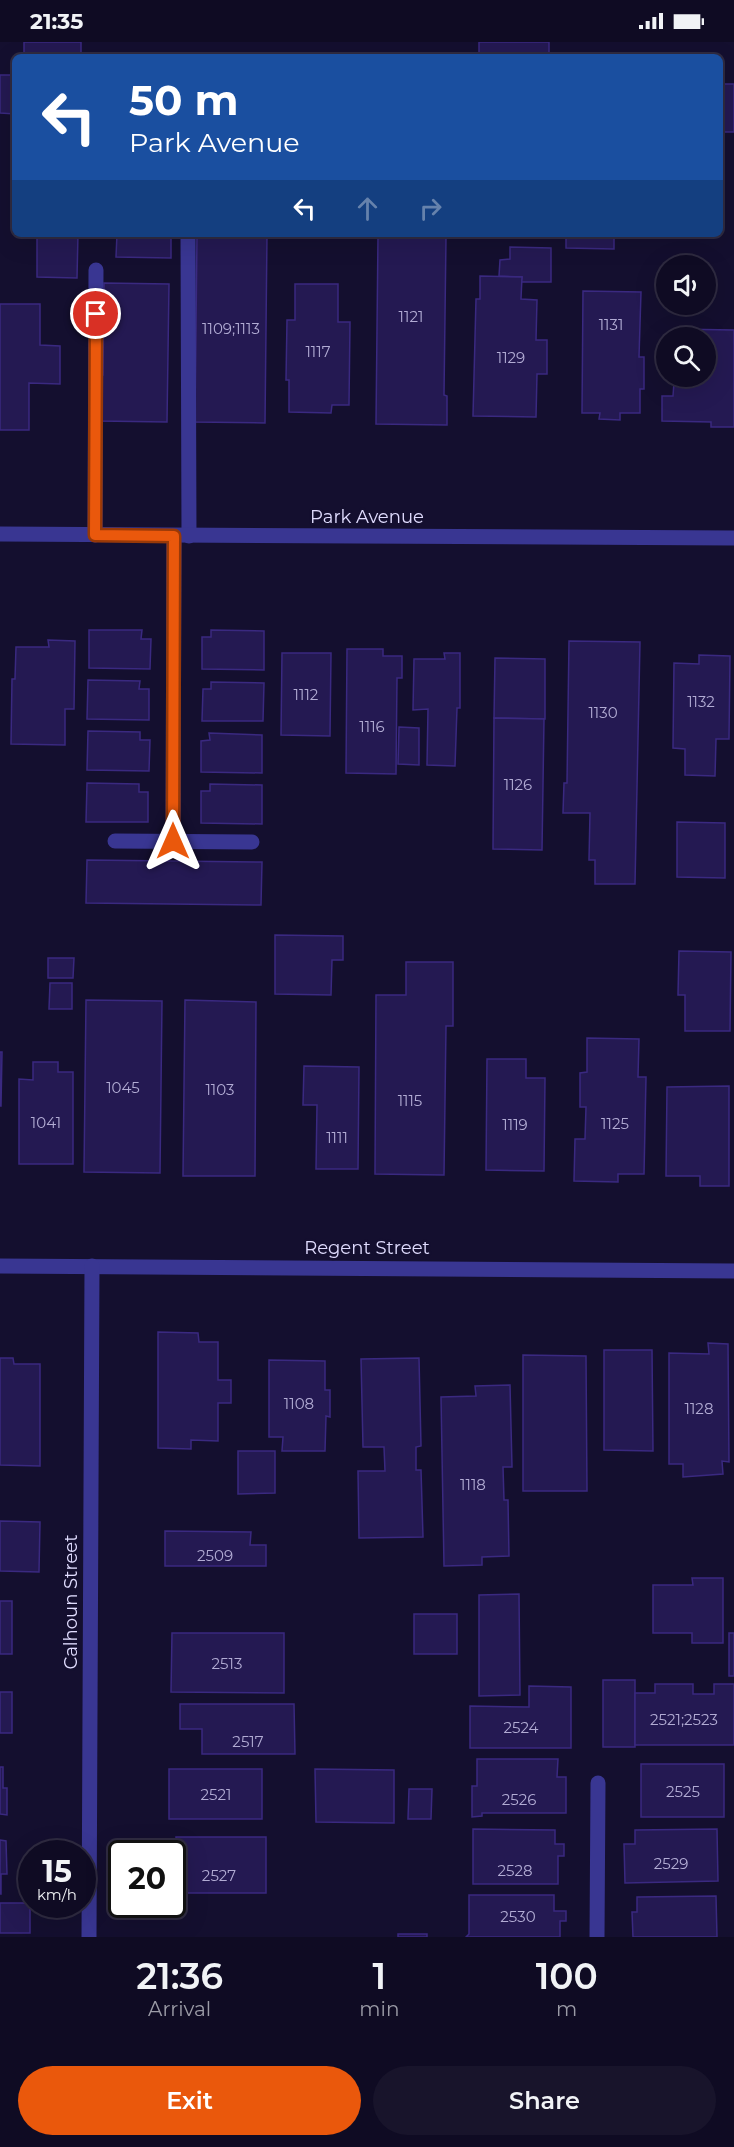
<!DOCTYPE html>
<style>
body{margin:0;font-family:Montserrat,sans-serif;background:#18142b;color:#f1f3f6;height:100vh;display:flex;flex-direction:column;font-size:22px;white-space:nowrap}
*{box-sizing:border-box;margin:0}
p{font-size:20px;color:#9b9ba6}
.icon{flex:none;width:33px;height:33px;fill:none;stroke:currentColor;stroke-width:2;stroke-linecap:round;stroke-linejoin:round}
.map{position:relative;height:1895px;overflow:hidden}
.drawer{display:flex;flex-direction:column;background:#0f0b23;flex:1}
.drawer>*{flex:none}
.banner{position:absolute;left:12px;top:12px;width:711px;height:183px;border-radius:9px;box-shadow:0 6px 24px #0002,0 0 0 2px #2f2b41;background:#1a4fa0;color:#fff;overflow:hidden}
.buttons{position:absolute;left:656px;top:213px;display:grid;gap:12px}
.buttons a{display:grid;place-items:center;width:60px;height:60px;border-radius:50%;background:#0f0b23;box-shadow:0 6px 24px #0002,0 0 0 2px #2f2b41;font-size:30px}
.speed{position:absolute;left:18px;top:1798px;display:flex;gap:12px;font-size:30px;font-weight:700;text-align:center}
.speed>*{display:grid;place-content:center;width:78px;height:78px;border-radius:50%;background:#0f0b23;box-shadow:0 6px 24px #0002,0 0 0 2px #2f2b41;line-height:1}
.speed small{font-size:15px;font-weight:400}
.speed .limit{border:3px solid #111;border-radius:9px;background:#fff;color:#111}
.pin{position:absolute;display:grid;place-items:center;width:51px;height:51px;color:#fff;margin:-26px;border:3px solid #fff;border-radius:50%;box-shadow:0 2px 6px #0007}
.me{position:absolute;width:66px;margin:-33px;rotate:0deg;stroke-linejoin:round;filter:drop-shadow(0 0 4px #0008)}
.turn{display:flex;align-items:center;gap:21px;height:126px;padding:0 18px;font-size:27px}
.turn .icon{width:78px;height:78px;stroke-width:2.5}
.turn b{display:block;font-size:42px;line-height:51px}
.lanes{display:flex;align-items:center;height:57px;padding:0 18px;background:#0003;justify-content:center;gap:30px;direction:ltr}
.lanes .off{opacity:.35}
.eta{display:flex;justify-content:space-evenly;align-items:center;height:102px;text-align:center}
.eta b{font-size:36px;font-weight:600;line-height:42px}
.cta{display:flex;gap:12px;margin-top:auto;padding:12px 18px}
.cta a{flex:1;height:69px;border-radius:36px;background:#ea580c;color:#fff;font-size:24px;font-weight:600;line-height:69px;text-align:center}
.cta a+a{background:#18142b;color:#f1f3f6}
.status{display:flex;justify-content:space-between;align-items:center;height:42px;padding:0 30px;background:#0f0b23;direction:ltr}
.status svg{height:16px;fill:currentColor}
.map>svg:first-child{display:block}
</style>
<div class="status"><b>21:35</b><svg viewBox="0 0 49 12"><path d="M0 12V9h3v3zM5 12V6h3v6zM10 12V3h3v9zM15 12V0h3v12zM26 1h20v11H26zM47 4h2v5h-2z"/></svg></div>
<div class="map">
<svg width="734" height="1895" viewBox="0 0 734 1895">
<rect width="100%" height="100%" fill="#140f2f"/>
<g fill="#241952" stroke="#3a2980" stroke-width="1.5">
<rect x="24" y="0" width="57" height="15"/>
<rect x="479" y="0" width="70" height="15"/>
<path d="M0,33H15V72L0,71Z"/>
<rect x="720" y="42" width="14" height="48"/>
<path d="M37,192H78L77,236L37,235Z"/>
<path d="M117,192H171V216L116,215Z"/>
<path d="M197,192H267L265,381L195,380Z"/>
<path d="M566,192H614V207L566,206Z"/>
<path d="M378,194L446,195L444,353L447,354V383L376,382Z"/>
<path d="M510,205L551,206V240H521L522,235L499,234L500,218L510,217Z"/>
<path d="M480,234L522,235L521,257L537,258L536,298H547V332H537L536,375L473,374L476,257H480Z"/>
<path d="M104,241L169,242L167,380L99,379V333H103Z"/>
<path d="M295,242H338V280H350L349,363H332L331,371L289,370V338H286L287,278H295Z"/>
<path d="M583,249L641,250L639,315H644V347H640V371H620V378L599,377L600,371H582Z"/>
<path d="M0,262H40V303L60,304V342L29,341V388H0Z"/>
<path d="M674,287L734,288V385H711V380L662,379V354H673L674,340L667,339V334H705V296H674Z"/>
<path d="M89,588H142L141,597H151L150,627L89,626Z"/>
<path d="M211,588L264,589V628L202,627V595H211Z"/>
<path d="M48,598L75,599L74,667H65V703L11,702L12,637H15L16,605H49Z"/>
<path d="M569,599L640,600L635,842H595V818H589L590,771H563L564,741H567Z"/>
<path d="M347,607H383V614H402V636H397L396,732L346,731Z"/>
<path d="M282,611H331L330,694L281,693Z"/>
<path d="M444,611H460V666H457L455,724L427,723L428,667L413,668L414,617H445Z"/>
<path d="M699,613L730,614L729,697H716L715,734L685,733V707L673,706L674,621L699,622Z"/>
<path d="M495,616L545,617V677L494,676Z"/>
<path d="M88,638L140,639L139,647H149V678L87,677Z"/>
<path d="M211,640L264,641L263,679H202L203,647H211Z"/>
<path d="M494,676L544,677L542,808L493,807Z"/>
<path d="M399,685L419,686V723L398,722Z"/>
<path d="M88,689L140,690V698H150L149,729L87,728Z"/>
<path d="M209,691L262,693V731L201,730V699L210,698Z"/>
<path d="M87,741L139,742V750H148V780H86Z"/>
<path d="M210,742L262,743V782L201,781V749H210Z"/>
<path d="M677,780L725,781V836L677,835Z"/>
<path d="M87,818L262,820L261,863L86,861Z"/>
<path d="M275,893L343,894V918H332L331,953L275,952Z"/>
<path d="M679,909L731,910L730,989H685V953H678Z"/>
<path d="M48,916H74L73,936H48Z"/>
<path d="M406,920H453V984H446L444,1133L375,1132L376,953H406Z"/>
<path d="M50,941H72V967H49Z"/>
<path d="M86,958L162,959L160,1131L84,1130Z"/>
<path d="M185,958L256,960L255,1134H183Z"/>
<path d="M587,996L639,997L638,1035H646L644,1132H618V1140L574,1139L575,1097H585L586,1065H580V1031L587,1030Z"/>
<path d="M0,1010H2L1,1064H0Z"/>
<path d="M487,1017H526V1036H545L544,1129L486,1128Z"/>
<path d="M33,1020H58V1030H73V1122H19V1037L33,1038Z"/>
<path d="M304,1024L359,1025L358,1127H316L317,1063H303Z"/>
<path d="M729,1044V1144H700V1134H666L667,1045Z"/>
<path d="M158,1290L198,1291L199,1300H218V1338H231V1361H218V1399L191,1398V1407L158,1406Z"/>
<path d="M708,1301L728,1302L729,1420L722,1419L723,1432L683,1435V1422H669V1311L709,1312Z"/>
<path d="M604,1308H652L653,1409L604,1408Z"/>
<path d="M523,1313L586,1314L587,1449H523Z"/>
<path d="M0,1316H13L14,1322H40V1424L0,1423Z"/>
<path d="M419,1316L421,1404L416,1405V1428H421L423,1495L359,1496L358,1429H385L384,1405H363L361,1317Z"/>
<path d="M269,1318L325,1319V1348H330V1375L326,1374L325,1409H282L283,1395H269Z"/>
<path d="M510,1343L512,1425H503L504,1458H508L509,1514L482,1515V1523L444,1524L441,1355L476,1354L475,1344Z"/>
<path d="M238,1409H275V1451L238,1452Z"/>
<path d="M0,1479L40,1480L39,1530L0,1529Z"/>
<path d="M165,1489L251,1490L250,1503H266V1524H165Z"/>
<path d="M692,1536H723V1601H692V1591H653V1543H693Z"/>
<path d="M519,1552L520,1653L479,1654V1553Z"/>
<rect x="0" y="1559" width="12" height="53"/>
<rect x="414" y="1572" width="43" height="40"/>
<path d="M172,1591H284V1651L171,1650Z"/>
<rect x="729" y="1591" width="5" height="43"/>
<rect x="603" y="1638" width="32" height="67"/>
<path d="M655,1642H693V1652H714V1642H734V1703H635V1651H655Z"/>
<path d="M529,1644L571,1645V1706H470V1664L529,1665Z"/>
<rect x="0" y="1650" width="12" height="41"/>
<path d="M180,1662H294L295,1712H202V1687H180Z"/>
<path d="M477,1717H558L557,1735H566V1771H482V1774L472,1775V1744H477Z"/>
<rect x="641" y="1722" width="83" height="53"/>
<path d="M0,1725H3V1746H7V1773L0,1772Z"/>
<rect x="169" y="1727" width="93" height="50"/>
<path d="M315,1727L394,1728V1781L316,1780Z"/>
<path d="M409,1747H432L431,1777H408Z"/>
<path d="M473,1787L555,1788V1802H564V1814H558V1842H473Z"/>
<path d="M717,1787L718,1839L625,1841L624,1802H635V1788Z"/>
<path d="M176,1795H266V1851H172V1815H176Z"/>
<path d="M0,1798L6,1799L7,1832H1V1852H0Z"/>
<path d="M469,1853H554V1869H566V1879H560V1895H466L469,1892Z"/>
<path d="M716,1854L717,1895H633L632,1870H637V1855Z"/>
<rect x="0" y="1861" width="30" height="30"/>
<rect x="398" y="1892" width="29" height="3"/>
</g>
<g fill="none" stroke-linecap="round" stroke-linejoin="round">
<g stroke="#393692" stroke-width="15">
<path d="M188,192L189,494"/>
<path d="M0,492L734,496"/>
<path d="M95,493L96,228"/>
<path d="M115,799L252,800"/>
<path d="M173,799L174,494"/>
<path d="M0,1224L734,1229"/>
<path d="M89,1895L92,1224"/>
<path d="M597,1895L598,1741"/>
</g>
</g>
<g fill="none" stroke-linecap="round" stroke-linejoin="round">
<defs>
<path id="route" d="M96,272L95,493L174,494L173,799"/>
</defs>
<use href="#route" stroke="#983908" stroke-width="15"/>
<use href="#route" stroke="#ea580c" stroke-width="10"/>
</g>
<g text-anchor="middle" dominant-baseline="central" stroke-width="4.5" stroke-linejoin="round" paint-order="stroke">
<g font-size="15" fill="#b2acd4">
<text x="411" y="274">1121</text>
<text x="611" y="282">1131</text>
<text x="231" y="286">1109;1113</text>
<text x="318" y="309">1117</text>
<text x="511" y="315">1129</text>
<text x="306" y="652">1112</text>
<text x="701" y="659">1132</text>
<text x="603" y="670">1130</text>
<text x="372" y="684">1116</text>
<text x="518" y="742">1126</text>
<text x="123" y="1045">1045</text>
<text x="220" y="1047">1103</text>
<text x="410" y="1058">1115</text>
<text x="46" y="1080">1041</text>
<text x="615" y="1081">1125</text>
<text x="515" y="1082">1119</text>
<text x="337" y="1095">1111</text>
<text x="299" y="1361">1108</text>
<text x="699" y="1366">1128</text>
<text x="473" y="1442">1118</text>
<text x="215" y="1513">2509</text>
<text x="227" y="1621">2513</text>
<text x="684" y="1677">2521;2523</text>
<text x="521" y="1685">2524</text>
<text x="248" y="1699">2517</text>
<text x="683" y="1749">2525</text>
<text x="216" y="1752">2521</text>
<text x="519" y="1757">2526</text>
<text x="671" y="1821">2529</text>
<text x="515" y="1828">2528</text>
<text x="219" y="1833">2527</text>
<text x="518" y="1874">2530</text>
</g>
<g font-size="18" fill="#e1ddff" stroke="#140f2f">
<text x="367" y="475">Park Avenue</text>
<text x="367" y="1206">Regent Street</text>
<text transform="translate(71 1560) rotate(-90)">Calhoun Street</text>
</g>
</g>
</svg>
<div class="buttons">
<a><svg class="icon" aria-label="sound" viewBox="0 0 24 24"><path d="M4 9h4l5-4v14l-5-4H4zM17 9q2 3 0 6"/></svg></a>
<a><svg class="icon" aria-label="search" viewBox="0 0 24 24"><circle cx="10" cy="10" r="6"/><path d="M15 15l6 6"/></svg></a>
</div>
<div class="speed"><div>15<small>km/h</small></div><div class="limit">20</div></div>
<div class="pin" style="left:96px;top:272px;background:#d93025"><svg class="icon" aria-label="arrive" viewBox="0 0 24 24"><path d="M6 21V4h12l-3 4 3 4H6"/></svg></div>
<svg class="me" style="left:173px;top:799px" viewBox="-20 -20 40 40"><path d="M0-17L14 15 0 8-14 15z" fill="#ea580c" stroke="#fff" stroke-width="4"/></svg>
<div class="banner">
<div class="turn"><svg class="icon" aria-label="left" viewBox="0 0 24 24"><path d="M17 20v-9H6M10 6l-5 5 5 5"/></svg><div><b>50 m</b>Park Avenue</div></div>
<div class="lanes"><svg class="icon" aria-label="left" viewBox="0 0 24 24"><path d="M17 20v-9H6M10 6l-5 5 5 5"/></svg><svg class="icon off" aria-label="ahead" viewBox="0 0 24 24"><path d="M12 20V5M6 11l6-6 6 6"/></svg><svg class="icon off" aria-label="right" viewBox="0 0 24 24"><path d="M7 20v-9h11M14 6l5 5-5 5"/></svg></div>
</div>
</div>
<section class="drawer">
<div class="eta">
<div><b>21:36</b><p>Arrival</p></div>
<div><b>1</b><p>min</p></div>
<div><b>100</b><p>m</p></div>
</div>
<div class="cta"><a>Exit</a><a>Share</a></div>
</section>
